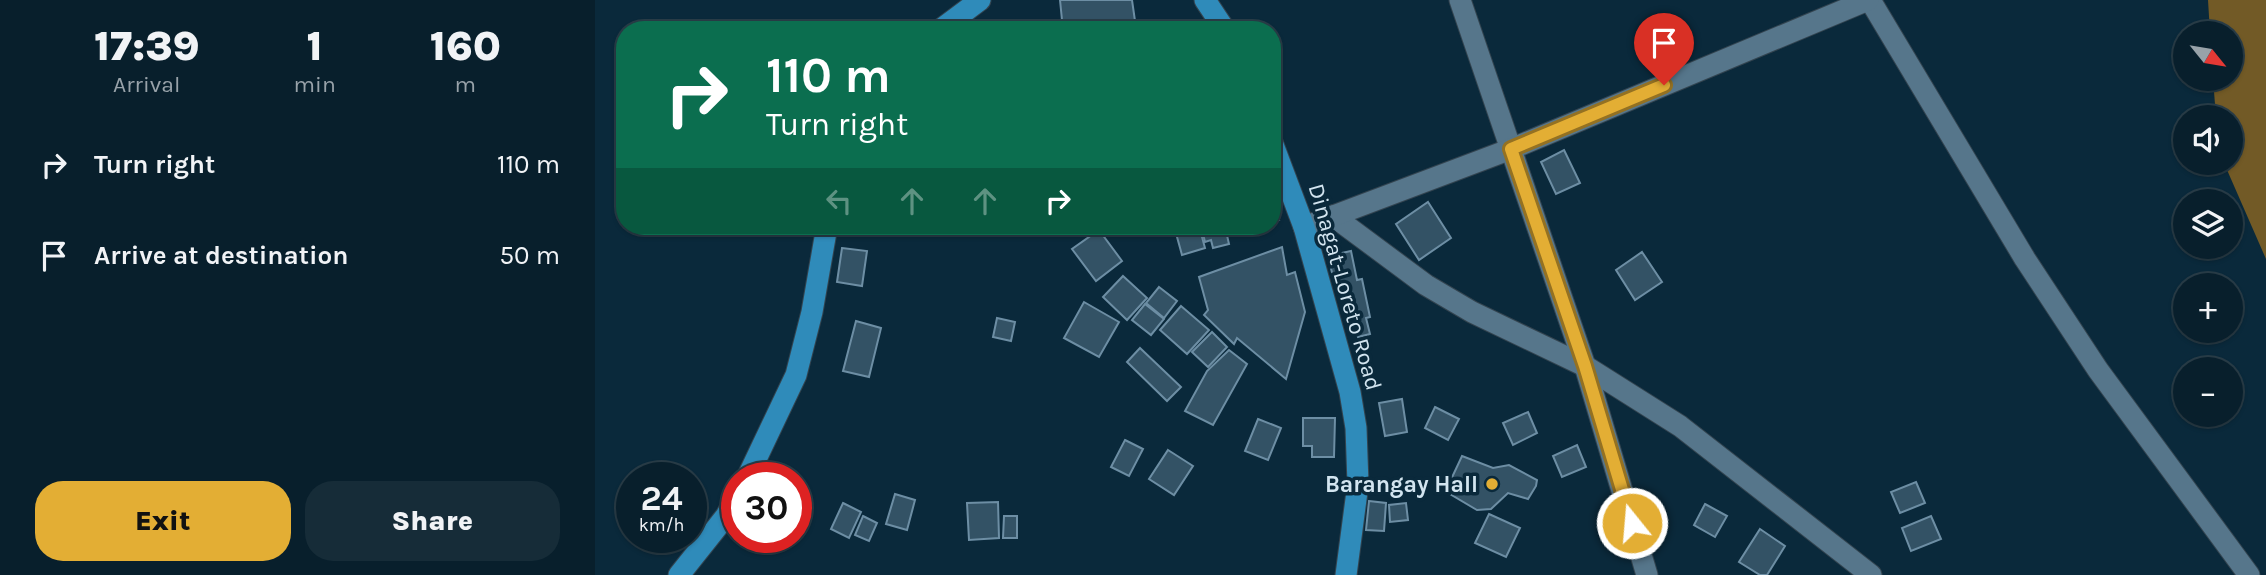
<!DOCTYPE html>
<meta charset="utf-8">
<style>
body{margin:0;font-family:Karla,sans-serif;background:#162c38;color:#f1f3f6;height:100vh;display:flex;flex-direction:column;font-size:26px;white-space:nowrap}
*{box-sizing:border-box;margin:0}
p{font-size:23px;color:#98a2a9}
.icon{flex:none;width:38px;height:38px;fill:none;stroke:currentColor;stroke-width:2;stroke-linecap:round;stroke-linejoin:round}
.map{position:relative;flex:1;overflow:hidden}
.details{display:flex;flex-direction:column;background:#081f2c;width:595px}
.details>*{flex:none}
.hud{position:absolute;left:21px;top:21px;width:665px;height:214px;border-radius:28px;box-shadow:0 2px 5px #0004,0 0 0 2px #293d48;background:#0b6e4f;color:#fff;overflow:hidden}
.needle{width:46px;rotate:120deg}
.fabs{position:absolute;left:1578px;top:21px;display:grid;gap:14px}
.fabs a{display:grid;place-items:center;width:70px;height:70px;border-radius:50%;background:#081f2c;box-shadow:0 2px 5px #0004,0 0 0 2px #293d48;font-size:35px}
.speed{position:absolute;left:21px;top:462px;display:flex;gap:14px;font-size:35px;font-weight:700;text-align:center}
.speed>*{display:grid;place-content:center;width:91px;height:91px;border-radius:50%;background:#081f2c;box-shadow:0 2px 5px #0004,0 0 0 2px #293d48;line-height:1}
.speed small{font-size:18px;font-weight:400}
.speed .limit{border:10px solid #d22;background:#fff;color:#111}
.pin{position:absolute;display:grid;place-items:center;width:60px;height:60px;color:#fff;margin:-72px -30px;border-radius:50% 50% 50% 0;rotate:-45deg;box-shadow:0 0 7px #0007}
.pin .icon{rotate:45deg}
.me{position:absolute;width:77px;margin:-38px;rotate:343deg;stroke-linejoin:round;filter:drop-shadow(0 0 5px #0008)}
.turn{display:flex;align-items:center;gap:24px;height:147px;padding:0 35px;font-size:32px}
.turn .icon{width:91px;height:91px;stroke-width:2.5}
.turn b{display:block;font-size:49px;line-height:60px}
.lanes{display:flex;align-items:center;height:66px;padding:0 35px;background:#0003;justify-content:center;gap:35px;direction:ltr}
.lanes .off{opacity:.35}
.eta{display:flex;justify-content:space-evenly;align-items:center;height:119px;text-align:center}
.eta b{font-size:42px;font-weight:800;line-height:49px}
.button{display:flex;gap:14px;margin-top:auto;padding:14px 35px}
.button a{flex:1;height:80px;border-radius:28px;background:#e3ae34;color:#111;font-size:28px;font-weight:800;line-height:80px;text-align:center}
.button a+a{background:#162c38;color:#f1f3f6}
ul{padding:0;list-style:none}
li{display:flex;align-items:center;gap:21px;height:91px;padding:0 35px}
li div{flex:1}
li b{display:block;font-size:26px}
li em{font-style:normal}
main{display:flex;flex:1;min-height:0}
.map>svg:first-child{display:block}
</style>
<main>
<section class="details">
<div class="eta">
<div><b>17:39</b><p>Arrival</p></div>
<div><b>1</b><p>min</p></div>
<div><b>160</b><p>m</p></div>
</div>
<ul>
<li><svg class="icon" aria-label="right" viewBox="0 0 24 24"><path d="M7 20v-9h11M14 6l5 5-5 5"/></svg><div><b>Turn right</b></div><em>110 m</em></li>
<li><svg class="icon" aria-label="arrive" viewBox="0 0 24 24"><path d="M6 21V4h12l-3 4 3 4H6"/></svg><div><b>Arrive at destination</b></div><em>50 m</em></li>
</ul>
<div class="button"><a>Exit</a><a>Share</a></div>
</section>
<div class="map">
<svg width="1671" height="575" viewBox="0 0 1671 575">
<rect width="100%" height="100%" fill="#0a293b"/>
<path fill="#725a26" d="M1613,0H1671V259L1629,163H1636V117H1621L1618,79H1636V33H1615Z"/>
<g fill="#335265" stroke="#6d8ea4" stroke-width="2">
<path d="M465,0H537L540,21L468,30Z"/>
<path d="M969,150L985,183L961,194L946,162Z"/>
<path d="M833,202L856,238L824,260L801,224Z"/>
<path d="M677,203L684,220L677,223Z"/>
<path d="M284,226H303L294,235Z"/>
<path d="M551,226H573L553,232Z"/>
<path d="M579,226H604L610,248L587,255Z"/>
<path d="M606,226H635L636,230L631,231L634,244L618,248L616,240L610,242Z"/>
<path d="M651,226H670L654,232Z"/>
<path d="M504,230L527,261L501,281L477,249Z"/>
<path d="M687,247L692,275L700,272L710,312L691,379L642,338L639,344L609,315L613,310L604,277Z"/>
<path d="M247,248L272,251L267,286L242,282Z"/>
<path d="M756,251L762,280L767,279L775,317L771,318L775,334L763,337L747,283L740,285L733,256Z"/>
<path d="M1047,252L1067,282L1040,300L1021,270Z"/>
<path d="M528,276L552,298L532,320L508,297Z"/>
<path d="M564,287L582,301L569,318L551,303Z"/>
<path d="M489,302L524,322L504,357L469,338Z"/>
<path d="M550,304L569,319L556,335L537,320Z"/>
<path d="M586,306L614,330L592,354L565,330Z"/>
<path d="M402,318L420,322L416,341L398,337Z"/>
<path d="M261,321L286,328L274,377L248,371Z"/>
<path d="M617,332L632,347L613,367L597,352Z"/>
<path d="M545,348L586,387L572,401L532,362Z"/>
<path d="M634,350L652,364L618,425L590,411L612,371Z"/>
<path d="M807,399L812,432L790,436L784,403Z"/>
<path d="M840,407L864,419L853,440L830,428Z"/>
<path d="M933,412L942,433L918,445L908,423Z"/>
<path d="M708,418H740L739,457H717V446H708Z"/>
<path d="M663,419L686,428L673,460L650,451Z"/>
<path d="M530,440L548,449L534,476L516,467Z"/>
<path d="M982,445L991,467L967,477L958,456Z"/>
<path d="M573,450L598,466L579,495L554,479Z"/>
<path d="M867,456L898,468L914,465L942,480L941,486L933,499L913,493L896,509L882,510L855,494L852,488Z"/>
<path d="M1321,482L1330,503L1305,513L1296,492Z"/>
<path d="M300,494L320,500L312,530L291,524Z"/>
<path d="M774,501L791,503L789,531L771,530Z"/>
<path d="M403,502L404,538L374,540L372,503Z"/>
<path d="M248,503L266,512L254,538L236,529Z"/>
<path d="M811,503L813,520L795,522L794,505Z"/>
<path d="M1110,504L1132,516L1120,537L1099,525Z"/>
<path d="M894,514L925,528L911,557L880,543Z"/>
<path d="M268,516L282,523L274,541L260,535Z"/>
<path d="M409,516H422V538H408Z"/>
<path d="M1336,516L1346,539L1316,551L1307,528Z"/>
<path d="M1165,529L1190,546L1172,575H1165L1144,562Z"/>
</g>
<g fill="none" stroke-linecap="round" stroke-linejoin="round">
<defs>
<g id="street">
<path d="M865,0L990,366L1052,575"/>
<path d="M1275,0L1430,259L1503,370L1654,575"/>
<path d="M738,216L831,285L877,312L990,366L1085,426L1276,575"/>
<path d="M709,227L916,149L1273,0"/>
</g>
<g id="primary">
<path d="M610,0L630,30"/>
<path d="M345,30L385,0"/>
<path d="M677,142L709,227L755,392L761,428L763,484L751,575"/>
<path d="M152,478L201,375L217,312L232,226"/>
<path d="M84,575L131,516L142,496"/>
</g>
</defs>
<use href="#street" stroke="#334450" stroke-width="23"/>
<use href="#primary" stroke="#334450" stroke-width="23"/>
<use href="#street" stroke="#56768b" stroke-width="21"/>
<use href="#primary" stroke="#2f8bba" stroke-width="21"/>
</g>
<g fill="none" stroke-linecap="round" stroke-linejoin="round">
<defs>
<path id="route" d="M1037,523L990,366L916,149L1069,85"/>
</defs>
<use href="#route" stroke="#947122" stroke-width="18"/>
<use href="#route" stroke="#e3ae34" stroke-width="12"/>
</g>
<circle fill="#e3ae34" stroke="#0a293b" stroke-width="2.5" cx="897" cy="484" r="7"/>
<g text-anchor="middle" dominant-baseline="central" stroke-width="7" stroke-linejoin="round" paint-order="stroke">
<g font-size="23" fill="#d3e5f0" stroke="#0a293b">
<text transform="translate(750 287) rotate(74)">Dinagat-Loreto Road</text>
</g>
<g font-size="23" font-weight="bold" fill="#d3e5f0" stroke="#0a293b" text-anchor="end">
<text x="883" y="484">Barangay Hall</text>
</g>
</g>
</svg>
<div class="fabs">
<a><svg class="needle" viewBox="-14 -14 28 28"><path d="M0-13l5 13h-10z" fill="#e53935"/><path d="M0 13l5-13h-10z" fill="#98a2a9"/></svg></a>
<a><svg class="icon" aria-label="sound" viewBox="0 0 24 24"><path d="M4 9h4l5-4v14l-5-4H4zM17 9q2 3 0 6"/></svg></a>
<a><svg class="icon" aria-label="layers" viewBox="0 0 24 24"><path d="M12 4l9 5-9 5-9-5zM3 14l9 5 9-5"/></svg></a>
<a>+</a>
<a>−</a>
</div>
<div class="speed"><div>24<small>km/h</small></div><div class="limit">30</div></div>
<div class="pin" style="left:1069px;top:85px;background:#d93025"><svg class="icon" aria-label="arrive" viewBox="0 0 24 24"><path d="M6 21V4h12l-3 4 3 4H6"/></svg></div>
<svg class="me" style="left:1037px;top:523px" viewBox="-20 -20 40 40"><circle r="17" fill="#e3ae34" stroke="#fff" stroke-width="3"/><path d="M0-11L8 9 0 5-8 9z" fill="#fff"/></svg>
<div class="hud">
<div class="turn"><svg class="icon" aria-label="right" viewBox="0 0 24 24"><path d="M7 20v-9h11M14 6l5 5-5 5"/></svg><div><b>110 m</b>Turn right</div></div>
<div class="lanes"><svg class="icon off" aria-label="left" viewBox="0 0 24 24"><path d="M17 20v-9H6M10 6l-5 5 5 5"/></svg><svg class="icon off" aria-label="ahead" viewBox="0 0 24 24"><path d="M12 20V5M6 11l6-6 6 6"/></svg><svg class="icon off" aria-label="ahead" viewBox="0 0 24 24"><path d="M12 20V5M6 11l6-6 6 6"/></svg><svg class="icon" aria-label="right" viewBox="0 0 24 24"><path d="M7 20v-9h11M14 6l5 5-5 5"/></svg></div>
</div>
</div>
</main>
